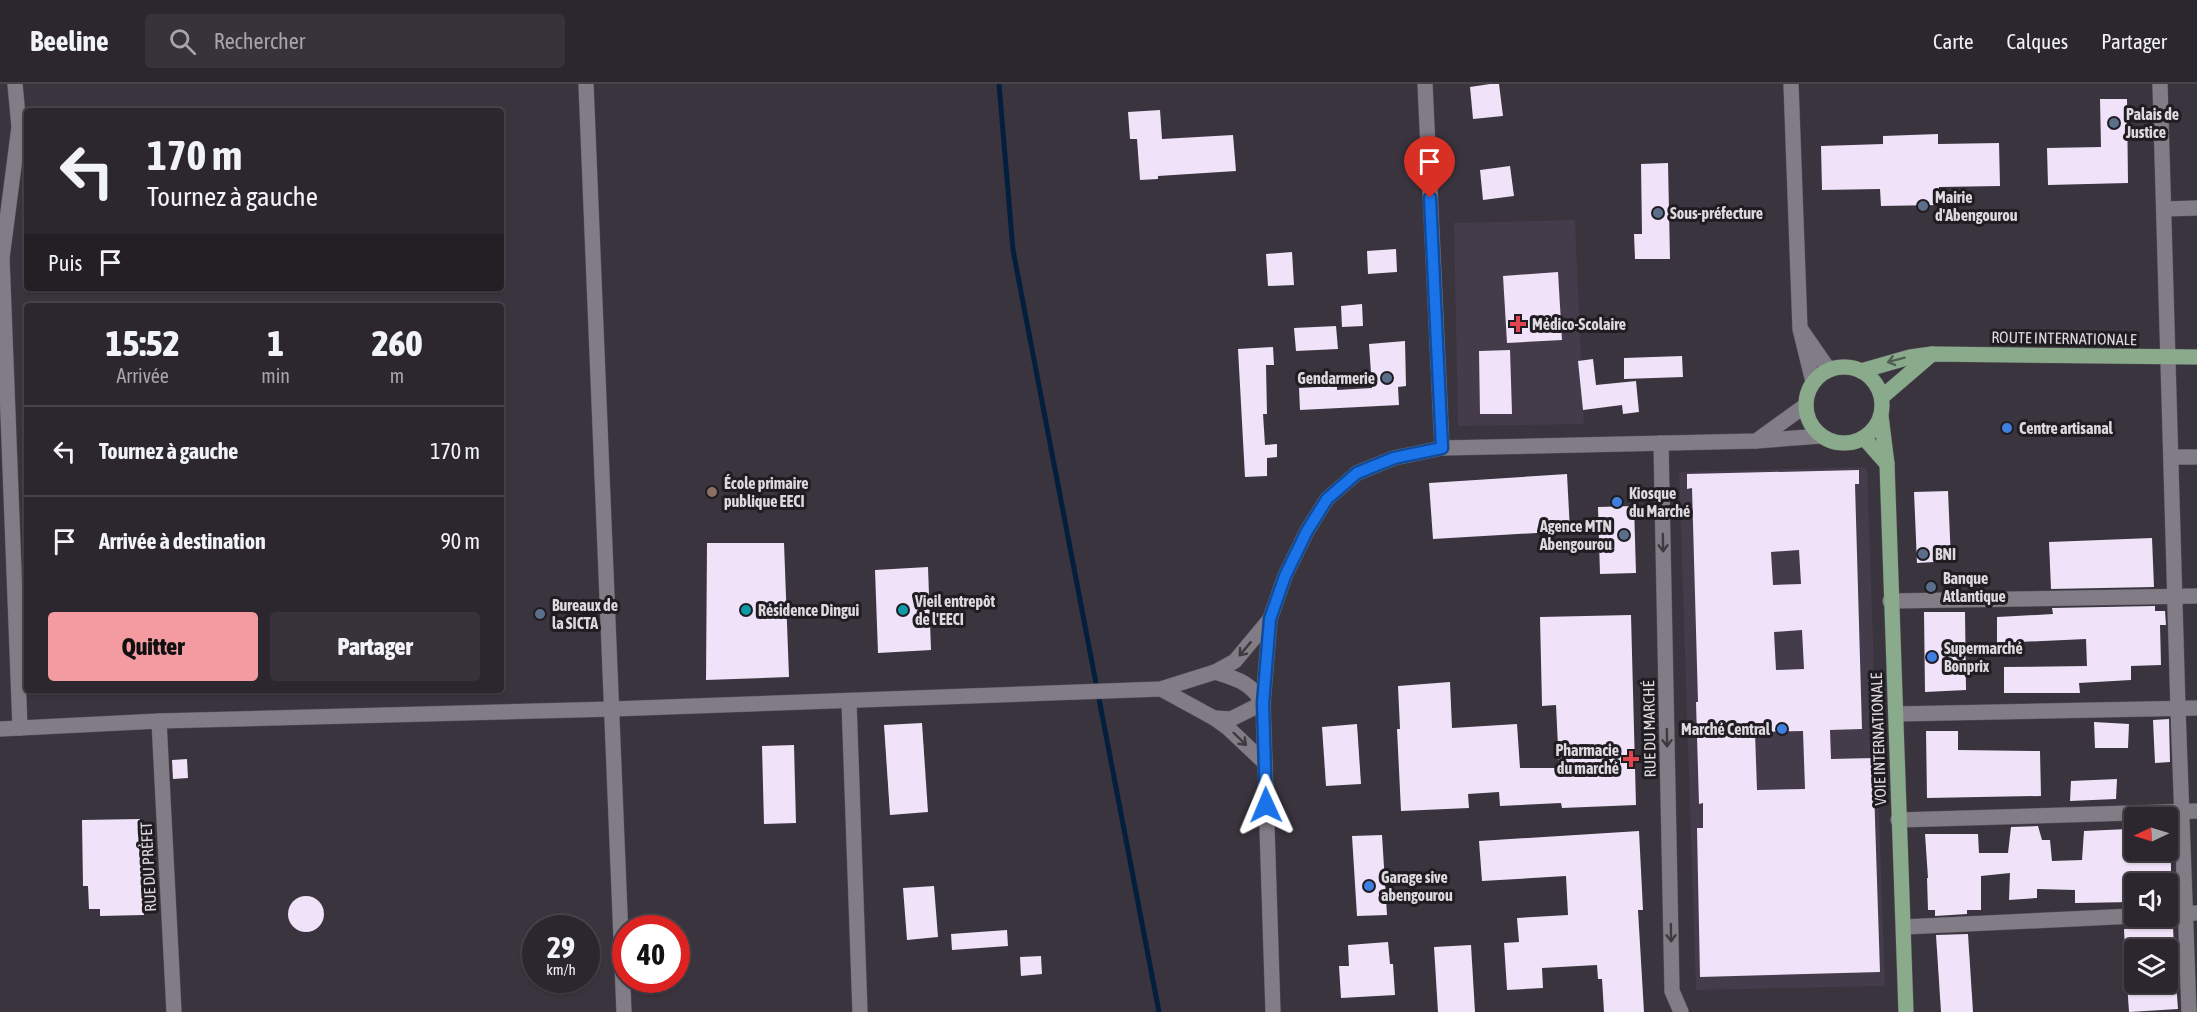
<!DOCTYPE html>
<html lang="fr">
<meta charset="utf-8">
<style>
body{margin:0;font-family:"Asap Condensed",sans-serif;background:#38333a;color:#f1f3f6;height:100vh;display:flex;flex-direction:column;font-size:22px;white-space:nowrap}
*{box-sizing:border-box;margin:0}
p{font-size:20px;color:#a6a5aa}
.icon{flex:none;width:33px;height:33px;fill:none;stroke:currentColor;stroke-width:2;stroke-linecap:round;stroke-linejoin:round}
.map{position:relative;flex:1;overflow:hidden}
.side{position:absolute;left:24px;top:219px;width:480px;height:390px;display:flex;flex-direction:column;background:#2c272e;border-radius:6px;box-shadow:0 2px 4px #0004,0 0 0 2px #48444a}
.side>*{flex:none}
.top-card{position:absolute;left:24px;top:24px;width:480px;height:183px;border-radius:6px;box-shadow:0 2px 4px #0004,0 0 0 2px #48444a;background:#2c272e;color:#f1f3f6;overflow:hidden}
.needle{width:39px;rotate:266deg}
.buttons{position:absolute;left:2124px;top:723px;display:grid;gap:12px}
.buttons a{display:grid;place-items:center;width:54px;height:54px;border-radius:6px;background:#2c272e;box-shadow:0 2px 4px #0004,0 0 0 2px #48444a;font-size:30px}
.speed{position:absolute;left:522px;top:831px;display:flex;gap:12px;font-size:30px;font-weight:700;text-align:center}
.speed>*{display:grid;place-content:center;width:78px;height:78px;border-radius:50%;background:#2c272e;box-shadow:0 2px 4px #0004,0 0 0 2px #48444a;line-height:1}
.speed small{font-size:15px;font-weight:400}
.speed .limit{border:9px solid #d22;background:#fff;color:#111}
.pin{position:absolute;display:grid;place-items:center;width:51px;height:51px;color:#fff;margin:-62px -26px;border-radius:50% 50% 50% 0;rotate:-45deg;box-shadow:0 0 6px #0007}
.pin .icon{rotate:45deg}
.me{position:absolute;width:66px;margin:-33px;rotate:359deg;stroke-linejoin:round;filter:drop-shadow(0 0 4px #0008)}
.turn{display:flex;align-items:center;gap:21px;height:126px;padding:0 24px;font-size:27px}
.turn .icon{width:78px;height:78px;stroke-width:2.5}
.turn b{display:block;font-size:42px;line-height:51px}
.then{display:flex;align-items:center;height:57px;padding:0 24px;background:#0003;gap:12px;font-size:22px}
.eta{display:flex;justify-content:space-evenly;align-items:center;height:102px;text-align:center}
.eta b{font-size:36px;font-weight:800;line-height:42px}
.primary-button{display:flex;gap:12px;margin-top:auto;padding:12px 24px}
.primary-button a{flex:1;height:69px;border-radius:6px;background:#f49aa1;color:#111;font-size:24px;font-weight:800;line-height:69px;text-align:center}
.primary-button a+a{background:#38333a;color:#f1f3f6}
ul{padding:0;list-style:none}
li{display:flex;align-items:center;gap:18px;height:90px;padding:0 24px;border-top:2px solid #48444a}
li div{flex:1}
li b{display:block;font-size:22px}
li em{font-style:normal}
header{display:flex;align-items:center;gap:36px;box-sizing:border-box;height:84px;padding:0 30px;background:#2c272e;border-bottom:2px solid #48444a}
header strong{font-size:28px}
nav{display:flex;gap:33px;margin-inline-start:auto;font-size:21px}
.search{width:420px;height:54px;background:#38333a;display:flex;align-items:center;gap:15px;box-sizing:border-box;padding:0 21px;border-radius:6px;color:#a6a5aa;font-size:22px}
.map>svg:first-child{display:block}
</style>
<header>
<strong>Beeline</strong>
<div class="search"><svg class="icon" aria-label="search" viewBox="0 0 24 24"><circle cx="10" cy="10" r="6"/><path d="M15 15l6 6"/></svg>Rechercher</div>
<nav><a>Carte</a><a>Calques</a><a>Partager</a></nav>
</header>
<div class="map">
<svg width="2197" height="928" viewBox="0 0 2197 928">
<rect width="100%" height="100%" fill="#3a343e"/>
<g fill="#443b4b">
<path d="M1575,136L1584,340L1458,342L1454,139Z"/>
<path d="M1867,383L1885,902L1696,906L1679,388Z"/>
</g>
<g fill="none" stroke-linecap="round" stroke-linejoin="round">
<path stroke="#041f3d" stroke-width="5" d="M999,0L1013,166L1159,928"/>
</g>
<g fill="#efe2f9" fill-rule="evenodd">
<path d="M1490,0H1499L1503,32L1473,35L1470,3Z"/>
<path d="M2100,15H2127L2128,99L2048,101L2047,64L2101,63Z"/>
<path d="M1160,26L1162,55L1233,51L1236,87L1158,92V95L1140,96L1137,55H1130L1128,28Z"/>
<path d="M1938,50V60L1999,59L2000,102L1939,103V121L1881,122L1880,105L1822,106L1821,62L1883,60V52Z"/>
<path d="M1668,79L1670,175H1635L1634,150H1642L1641,80Z"/>
<path d="M1510,82L1514,112L1483,116L1480,86Z"/>
<path d="M1396,165L1397,188L1368,190L1367,167Z"/>
<path d="M1292,168L1294,201L1268,202L1266,170Z"/>
<path d="M1558,188L1562,256L1507,259L1503,192Z"/>
<path d="M1362,220L1363,242L1342,243L1341,222Z"/>
<path d="M1336,242L1338,265L1296,267L1294,244Z"/>
<path d="M1405,257L1406,302L1398,303L1399,321L1300,326L1299,304L1337,302V306L1372,304L1369,260Z"/>
<path d="M1273,263L1274,281H1266L1267,330H1263L1265,361L1277,360V373L1267,374V392L1245,393L1238,265Z"/>
<path d="M1510,266L1512,330H1480L1479,267Z"/>
<path d="M1682,272L1683,293L1624,295V274Z"/>
<path d="M1593,275L1596,301L1636,297L1639,328L1623,330L1622,321L1583,326L1578,277Z"/>
<path d="M1859,386V400H1855L1862,645L1830,646L1831,675L1873,674L1880,888L1700,893L1697,744H1703V719L1699,720L1696,618H1698L1692,404L1687,405V390ZM1799,466L1801,500L1773,501L1771,468ZM1802,546L1804,585L1776,586L1774,548ZM1803,647L1805,705L1757,706L1755,648Z"/>
<path d="M1567,390L1570,447L1433,455L1429,399Z"/>
<path d="M1948,407L1951,477L1917,479L1914,408Z"/>
<path d="M1634,422L1636,489L1600,490L1598,423Z"/>
<path d="M2152,454L2154,503L2051,505L2049,458Z"/>
<path d="M707,459H784L789,593L706,596Z"/>
<path d="M928,483L931,566L878,569L875,486Z"/>
<path d="M2155,522V527H2165L2166,541H2160L2161,581L2131,582V596L2079,599L2080,609H2004V583L2087,582L2086,555L1997,559V533L2053,530L2052,524Z"/>
<path d="M1924,528H1965L1966,606L1925,608Z"/>
<path d="M1631,531L1636,721L1562,724L1561,719L1500,722L1499,708L1468,710L1469,724L1401,727L1397,645H1400L1398,602L1450,598L1452,644L1517,640L1520,684H1559L1556,621L1542,622L1540,533Z"/>
<path d="M2169,635L2170,678L2155,679L2153,636Z"/>
<path d="M2094,638L2129,640L2128,664H2095Z"/>
<path d="M922,639L928,728L890,731L884,641Z"/>
<path d="M1357,640L1361,700L1326,702L1322,643Z"/>
<path d="M1926,647H1958V666L2040,667L2041,712L1927,714Z"/>
<path d="M794,661L796,739L764,740L762,662Z"/>
<path d="M187,675L188,694L173,695L172,676Z"/>
<path d="M2117,695L2116,715L2070,717L2071,697Z"/>
<path d="M140,735L144,831L100,832V825H89L88,802H83L82,736Z"/>
<path d="M2038,742L2042,756H2050L2052,777L2082,776L2084,747L2128,745V766H2171V800H2134V818L2075,819V806L2037,805V814L2009,816L2010,789L1981,792V826H1967V830L1935,832V826H1928L1927,794H1928L1925,750H1978L1979,769H2008L2011,743Z"/>
<path d="M1639,747L1643,826H1638L1644,928H1604L1602,895H1598L1597,881L1542,884L1543,904L1507,906L1504,859L1519,858L1517,834L1568,831L1566,792L1482,797L1479,757Z"/>
<path d="M1382,751L1387,831L1357,832L1352,752Z"/>
<path d="M934,802L938,853L907,856L903,804Z"/>
<circle cx="306" cy="830" r="18"/>
<path d="M2173,842L2174,866H2125L2124,845Z"/>
<path d="M1007,846L1008,862L952,866L951,850Z"/>
<path d="M1968,850L1973,928H1941L1936,851Z"/>
<path d="M1388,858L1390,880H1393L1395,911L1341,914L1339,882H1349L1348,861Z"/>
<path d="M1471,861L1475,928H1438L1434,863Z"/>
<path d="M1041,872L1042,890L1021,892L1020,873Z"/>
<path d="M2127,898H2176L2178,925L2129,928Z"/>
</g>
<g fill="none" stroke-linecap="round" stroke-linejoin="round">
<defs>
<g id="minor">
<path d="M15,0L19,43L2,174L20,644"/>
<path d="M586,0L624,928"/>
<path d="M1425,0L1442,364"/>
<path d="M1791,0L1800,245L1813,298"/>
<path d="M2160,0L2178,625L2189,928"/>
<path d="M2164,125L2197,124"/>
<path d="M1802,247L1829,286"/>
<path d="M1756,357L1806,321"/>
<path d="M1661,359L1672,907L1681,928"/>
<path d="M2171,373H2197"/>
<path d="M1890,517L2197,512"/>
<path d="M1161,605L1214,634L1228,644L1265,679"/>
<path d="M849,618L860,928"/>
<path d="M1896,630L2197,624"/>
<path d="M1214,634L1231,635L1263,619C1250,598 1237,595 1215,588"/>
<path d="M159,637L174,928"/>
<path d="M0,645L159,637L612,625L1161,605L1215,588L1235,577L1270,535"/>
<path d="M1898,736L2197,727"/>
<path d="M2168,830L2197,829"/>
<path d="M1904,843L2134,832"/>
<path d="M1273,928L1263,619L1270,535L1285,492L1307,447L1327,415L1357,389L1394,374L1442,364L1756,357L1821,352"/>
</g>
<g id="major">
<circle cx="1844" cy="321" r="38"/>
<path d="M1861,287L1910,273L1932,270L2197,273"/>
<path d="M1882,313L1932,270"/>
<path d="M1881,332L1887,380L1906,928"/>
<path d="M1864,354L1887,380"/>
</g>
</defs>
<use href="#minor" stroke="#565159" stroke-width="16"/>
<use href="#major" stroke="#565159" stroke-width="16"/>
<use href="#minor" stroke="#827c87" stroke-width="15"/>
<use href="#major" stroke="#8aab8b" stroke-width="15"/>
</g>
<defs><path id="oneway-shaft" d="M-6 0H5M1.5-3L5.5 0L1.5 3" fill="none" stroke-width="1.6" stroke-linecap="round" stroke-linejoin="round" transform="scale(1.5)"/></defs>
<use stroke="#505d51" href="#oneway-shaft" transform="translate(1896 276) rotate(165)"/>
<g stroke="#3d3a40">
<use href="#oneway-shaft" transform="translate(1663 459) rotate(89)"/>
<use href="#oneway-shaft" transform="translate(1245 565) rotate(130)"/>
<use href="#oneway-shaft" transform="translate(1667 654) rotate(89)"/>
<use href="#oneway-shaft" transform="translate(1240 655) rotate(44)"/>
<use href="#oneway-shaft" transform="translate(1671 849) rotate(89)"/>
</g>
<g fill="none" stroke-linecap="round" stroke-linejoin="round">
<defs>
<path id="route" d="M1266,721L1263,619L1270,535L1285,492L1307,447L1327,415L1357,389L1394,374L1442,364L1430,114"/>
</defs>
<use href="#route" stroke="#114b97" stroke-width="15"/>
<use href="#route" stroke="#1a73e8" stroke-width="10"/>
</g>
<g fill="#5c6f8a" stroke="#201d22" stroke-width="2">
<circle cx="2114" cy="39" r="6"/>
<circle cx="1923" cy="122" r="6"/>
<circle cx="1658" cy="129" r="6"/>
<circle cx="1387" cy="294" r="6"/>
<circle cx="1624" cy="451" r="6"/>
<circle cx="1923" cy="470" r="6"/>
<circle cx="1931" cy="503" r="6"/>
<circle cx="540" cy="530" r="6"/>
</g>
<g fill="#e0444e" stroke="#201d22" stroke-width="2">
<path d="M1515 231h6v6h6v6h-6v6h-6v-6h-6v-6h6z"/>
<path d="M1628 666h6v6h6v6h-6v6h-6v-6h-6v-6h6z"/>
</g>
<g fill="#3f7fe0" stroke="#201d22" stroke-width="2">
<circle cx="2007" cy="344" r="6"/>
<circle cx="1617" cy="418" r="6"/>
<circle cx="1932" cy="573" r="6"/>
<circle cx="1782" cy="645" r="6"/>
<circle cx="1369" cy="802" r="6"/>
</g>
<circle fill="#8d6e63" stroke="#201d22" stroke-width="2" cx="712" cy="408" r="6"/>
<g fill="#0f9aa8" stroke="#201d22" stroke-width="2">
<circle cx="746" cy="526" r="6"/>
<circle cx="903" cy="526" r="6"/>
</g>
<g text-anchor="middle" dominant-baseline="central" stroke-width="6" stroke-linejoin="round" paint-order="stroke">
<g font-size="16" font-weight="bold" fill="#ddd9df" stroke="#201d22" text-anchor="start">
<text x="2126" y="30">Palais de<tspan x="2126" dy="18">Justice</tspan></text>
<text x="1935" y="113">Mairie<tspan x="1935" dy="18">d'Abengourou</tspan></text>
<text x="1670" y="129">Sous-préfecture</text>
<text x="1532" y="240">Médico-Scolaire</text>
<text x="1375" y="294" text-anchor="end">Gendarmerie</text>
<text x="2019" y="344">Centre artisanal</text>
<text x="724" y="399">École primaire<tspan x="724" dy="18">publique EECI</tspan></text>
<text x="1629" y="409">Kiosque<tspan x="1629" dy="18">du Marché</tspan></text>
<text x="1612" y="442" text-anchor="end">Agence MTN<tspan x="1612" dy="18">Abengourou</tspan></text>
<text x="1935" y="470">BNI</text>
<text x="1943" y="494">Banque<tspan x="1943" dy="18">Atlantique</tspan></text>
<text x="915" y="517">Vieil entrepôt<tspan x="915" dy="18">de l'EECI</tspan></text>
<text x="552" y="521">Bureaux de<tspan x="552" dy="18">la SICTA</tspan></text>
<text x="758" y="526">Résidence Dingui</text>
<text x="1944" y="564">Supermarché<tspan x="1944" dy="18">Bonprix</tspan></text>
<text x="1770" y="645" text-anchor="end">Marché Central</text>
<text x="1619" y="666" text-anchor="end">Pharmacie<tspan x="1619" dy="18">du marché</tspan></text>
<text x="1381" y="793">Garage sive<tspan x="1381" dy="18">abengourou</tspan></text>
</g>
<g font-size="16" fill="#ddd9df" stroke="#201d22">
<text transform="translate(2064 254) rotate(1)">ROUTE INTERNATIONALE</text>
<text transform="translate(1649 645) rotate(-91)">RUE DU MARCHÉ</text>
<text transform="translate(1878 655) rotate(-92)">VOIE INTERNATIONALE</text>
<text transform="translate(148 783) rotate(-93)">RUE DU PRÉFET</text>
</g>
</g>
</svg>
<div class="buttons">
<a><svg class="needle" viewBox="-14 -14 28 28"><path d="M0-13l5 13h-10z" fill="#e53935"/><path d="M0 13l5-13h-10z" fill="#a6a5aa"/></svg></a>
<a><svg class="icon" aria-label="sound" viewBox="0 0 24 24"><path d="M4 9h4l5-4v14l-5-4H4zM17 9q2 3 0 6"/></svg></a>
<a><svg class="icon" aria-label="layers" viewBox="0 0 24 24"><path d="M12 4l9 5-9 5-9-5zM3 14l9 5 9-5"/></svg></a>
</div>
<div class="speed"><div>29<small>km/h</small></div><div class="limit">40</div></div>
<div class="pin" style="left:1430px;top:114px;background:#d93025"><svg class="icon" aria-label="arrive" viewBox="0 0 24 24"><path d="M6 21V4h12l-3 4 3 4H6"/></svg></div>
<svg class="me" style="left:1266px;top:721px" viewBox="-20 -20 40 40"><path d="M0-17L14 15 0 8-14 15z" fill="#1a73e8" stroke="#fff" stroke-width="4"/></svg>
<div class="top-card">
<div class="turn"><svg class="icon" aria-label="left" viewBox="0 0 24 24"><path d="M17 20v-9H6M10 6l-5 5 5 5"/></svg><div><b>170 m</b>Tournez à gauche</div></div>
<div class="then">Puis<svg class="icon" aria-label="arrive" viewBox="0 0 24 24"><path d="M6 21V4h12l-3 4 3 4H6"/></svg></div>
</div>
<section class="side">
<div class="eta">
<div><b>15:52</b><p>Arrivée</p></div>
<div><b>1</b><p>min</p></div>
<div><b>260</b><p>m</p></div>
</div>
<ul>
<li><svg class="icon" aria-label="left" viewBox="0 0 24 24"><path d="M17 20v-9H6M10 6l-5 5 5 5"/></svg><div><b>Tournez à gauche</b></div><em>170 m</em></li>
<li><svg class="icon" aria-label="arrive" viewBox="0 0 24 24"><path d="M6 21V4h12l-3 4 3 4H6"/></svg><div><b>Arrivée à destination</b></div><em>90 m</em></li>
</ul>
<div class="primary-button"><a>Quitter</a><a>Partager</a></div>
</section>
</div>
